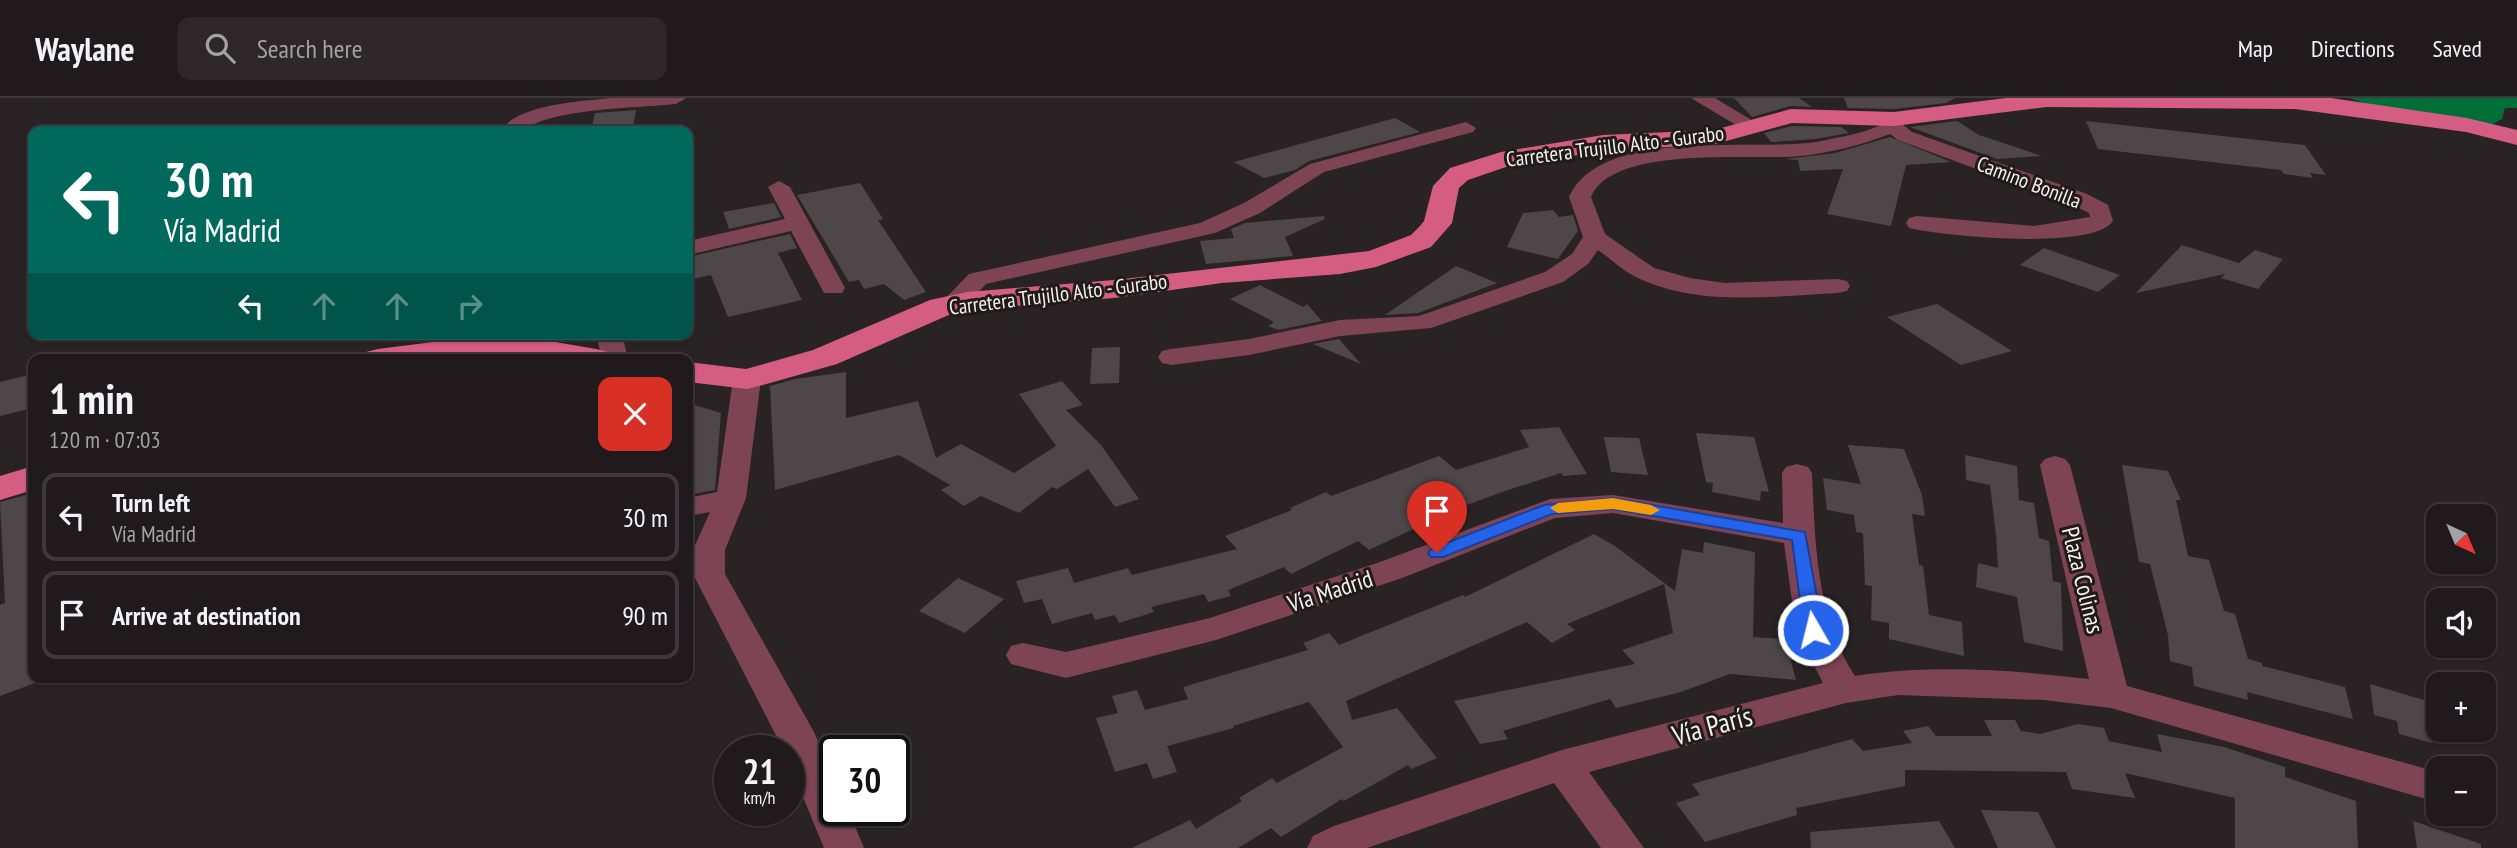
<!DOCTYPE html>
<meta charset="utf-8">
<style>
body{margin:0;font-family:"PT Sans Narrow",sans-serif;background:#2d2729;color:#f1f3f6;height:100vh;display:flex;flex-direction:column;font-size:26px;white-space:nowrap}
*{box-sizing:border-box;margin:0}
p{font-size:23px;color:#a2a1a3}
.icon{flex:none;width:38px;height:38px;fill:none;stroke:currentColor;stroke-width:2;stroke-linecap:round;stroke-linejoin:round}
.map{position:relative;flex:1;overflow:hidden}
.details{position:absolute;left:28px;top:256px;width:665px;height:329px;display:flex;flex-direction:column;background:#201a1c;border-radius:14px;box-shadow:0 2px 5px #0004,0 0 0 2px #3d383b}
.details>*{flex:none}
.hud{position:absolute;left:28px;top:28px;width:665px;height:214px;border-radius:14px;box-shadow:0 2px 5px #0004,0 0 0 2px #3d383b;background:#00695c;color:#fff;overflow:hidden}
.needle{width:46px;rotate:136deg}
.tools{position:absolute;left:2426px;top:406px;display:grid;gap:14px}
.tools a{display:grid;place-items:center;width:70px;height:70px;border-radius:14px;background:#201a1c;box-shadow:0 2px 5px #0004,0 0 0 2px #3d383b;font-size:35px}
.speed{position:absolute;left:714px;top:637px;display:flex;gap:14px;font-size:35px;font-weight:700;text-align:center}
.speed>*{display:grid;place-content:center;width:91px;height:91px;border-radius:50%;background:#201a1c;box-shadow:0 2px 5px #0004,0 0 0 2px #3d383b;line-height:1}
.speed small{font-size:18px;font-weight:400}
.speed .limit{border:4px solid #111;border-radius:10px;background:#fff;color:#111}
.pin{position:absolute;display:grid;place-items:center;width:60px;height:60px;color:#fff;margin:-72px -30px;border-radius:50% 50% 50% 0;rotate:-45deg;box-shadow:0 0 7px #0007}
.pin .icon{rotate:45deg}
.me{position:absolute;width:77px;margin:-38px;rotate:352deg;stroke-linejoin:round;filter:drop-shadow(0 0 5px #0008)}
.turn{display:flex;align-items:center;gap:24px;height:147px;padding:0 21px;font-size:32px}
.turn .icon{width:91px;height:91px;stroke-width:2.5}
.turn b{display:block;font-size:49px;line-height:60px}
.lanes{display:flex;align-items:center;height:66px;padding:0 21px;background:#0003;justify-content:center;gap:35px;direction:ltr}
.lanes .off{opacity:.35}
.round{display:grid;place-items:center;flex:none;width:74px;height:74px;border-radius:14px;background:#2d2729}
.headline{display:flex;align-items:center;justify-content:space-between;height:119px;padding:0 21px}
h1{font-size:42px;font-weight:800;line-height:52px}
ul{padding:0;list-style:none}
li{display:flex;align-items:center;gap:21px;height:88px;margin:0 14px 10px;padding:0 7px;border:4px solid #3d383b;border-radius:14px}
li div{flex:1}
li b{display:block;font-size:26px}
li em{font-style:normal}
header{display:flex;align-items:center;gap:42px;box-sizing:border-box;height:98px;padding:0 35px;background:#201a1c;border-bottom:2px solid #3d383b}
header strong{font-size:33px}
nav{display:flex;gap:38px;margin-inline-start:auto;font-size:24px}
.search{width:490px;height:63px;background:#2d2729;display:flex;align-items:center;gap:18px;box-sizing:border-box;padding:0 24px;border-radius:14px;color:#a2a1a3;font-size:26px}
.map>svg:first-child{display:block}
</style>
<header>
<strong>Waylane</strong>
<div class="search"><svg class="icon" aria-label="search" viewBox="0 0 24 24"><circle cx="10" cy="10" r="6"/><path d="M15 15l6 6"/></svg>Search here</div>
<nav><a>Map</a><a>Directions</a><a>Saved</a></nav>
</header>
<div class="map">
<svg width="2517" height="750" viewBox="0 0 2517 750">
<rect width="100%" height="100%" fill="#2a2325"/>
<path fill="#006e37" d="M2349,0H2517V10H2505L2502,21L2487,29L2379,10Z"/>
<g fill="#4e4648">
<path d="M1734,0H1799L1812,9L1790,8L1752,19Z"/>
<path d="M1844,0H1955L1946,5L1894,11L1848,10Z"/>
<path d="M636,12L633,29L591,33L595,15Z"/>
<path d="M1395,20L1420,34L1309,63L1295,72L1264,80L1234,64Z"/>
<path d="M1957,23L1979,37L2042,58L1997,61L1910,29Z"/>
<path d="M2086,23L2305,47L2326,77L2310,75L2313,80L2284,76L2281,72L2098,51Z"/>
<path d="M1792,28L1841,29L1849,35L1816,41L1771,44L1764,35Z"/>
<path d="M1890,39L1951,64L1906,67L1891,128L1827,116L1843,71L1800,73L1798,62L1785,61L1835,55Z"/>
<path d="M860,85L883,121L878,122L926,194L904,202L884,186L864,191L859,182L849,184L797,97Z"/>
<path d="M774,105L781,119L729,131L723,114Z"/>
<path d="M1553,112L1559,119L1573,117L1578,133L1558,161L1507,149L1523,115Z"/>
<path d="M1324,118L1325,121L1285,139L1293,158L1206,166L1200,143L1234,140L1231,131L1245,125Z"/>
<path d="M790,136L797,150L778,155L802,202L728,219L711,177L688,182V159Z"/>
<path d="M2182,147L2239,165L2255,152L2283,161L2258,191L2221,180L2225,176L2136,195Z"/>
<path d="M2044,150L2120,177L2098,194L2020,167Z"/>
<path d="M1456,168L1497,185L1418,215L1385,217Z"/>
<path d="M1260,187L1303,209L1307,206L1322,223L1278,232L1268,228L1274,224L1230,201Z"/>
<path d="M1937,206L2012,253L1961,267L1887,219Z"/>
<path d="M1339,241L1361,266L1313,246Z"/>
<path d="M1120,249L1119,285L1090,286L1092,250Z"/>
<path d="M846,274V320L918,303L936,360L961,346L1014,375L1056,348L1019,296L1062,283L1083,307L1066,312L1101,347L1139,401L1115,409L1088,371L1057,391L1052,389L1019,415L981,398L964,408L941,392L950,387L899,357L775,392L770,288L795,281Z"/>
<path d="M33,276V310L0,318V284Z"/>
<path d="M688,305L721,315L715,392L688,397Z"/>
<path d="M1559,329L1587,376L1563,378L1561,375L1505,393L1453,412L1369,452L1358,443L1291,476L1284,469L1228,492L1231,498L1208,504L1204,496L1151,509L1154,514L1119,525L1115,517L1095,522L1092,515L1052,526L1042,501L1024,505L1016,483L1068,470L1074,485L1128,470L1132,477L1237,451L1225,438L1292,412L1290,410L1326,394L1331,398L1439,358L1456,372L1529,349L1520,332Z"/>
<path d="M1696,335L1754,339L1769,394L1761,393L1760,403L1712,394L1713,385L1706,384Z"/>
<path d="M1604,339L1639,340L1648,377L1611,374Z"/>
<path d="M1848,347L1904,351L1922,397L1925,418L1912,416L1919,467L1923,468L1929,517L1962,524L1964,558L1889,541V525L1871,522L1872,488L1865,487L1863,435L1856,434L1854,417L1827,412L1823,380L1861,386Z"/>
<path d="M1965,357L2017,368L2019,402L2034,405L2039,440L2049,443L2053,483L2061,485L2063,553L2024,544L2017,499L1976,489L1978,465L1998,470L1996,437L1990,387L1966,382Z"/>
<path d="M2122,367L2168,373L2181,402H2176L2188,458L2209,462L2224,513L2235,516L2248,561L2262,565V568L2345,589L2353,621L2247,594L2248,602L2194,588L2192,569L2170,563L2168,537L2150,466L2139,464Z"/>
<path d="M33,395V547L30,548L35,585L0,598V507L5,505L0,404Z"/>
<path d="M1594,436L1615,448L1675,493L1682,451L1703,455L1704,444L1755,454L1753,539L1785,541L1796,582L1730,576L1681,594L1616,610L1610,601L1503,633L1508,641L1480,646L1454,603L1635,566L1622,552L1673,535L1664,486L1567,526L1575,532L1552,545L1527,524L1346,603L1352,622L1397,610L1437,660L1411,671L1408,667L1344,703L1342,701L1281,739L1271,730L1238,750H1132L1190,722L1196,731L1242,703L1239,700L1272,680L1277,685L1343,649L1309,604L1233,628L1234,630L1167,648L1177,674L1153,681L1147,665L1115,674L1096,620L1118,615L1112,598L1137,592L1145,612L1188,601L1183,589L1308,552L1303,545L1329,535L1339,547L1463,497L1465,499Z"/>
<path d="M958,480L1004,501L965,535L919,513Z"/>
<path d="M2370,586L2424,602L2432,645L2399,636L2397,623L2374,617Z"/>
<path d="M1984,622H2015L2021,633L2040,636L2078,626L2104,630L2109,643L2162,654L2157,636L2224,649L2285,669V679L2356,703L2358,750H2235V700L2125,675L2135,700L2072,691L2066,674L1905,672V688L1796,710L1797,717L1705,744L1676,705L1700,697L1692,686L1852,641L1863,653L1912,645L1903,633L1928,628L1936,638H1992Z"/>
<path d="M1981,712L2038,714L2056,750H1998Z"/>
<path d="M1939,723L1955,750H1811L1810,734Z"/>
<path d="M2413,723L2481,746V750H2417Z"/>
</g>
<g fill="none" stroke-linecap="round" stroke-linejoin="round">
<g fill="#7e4455" fill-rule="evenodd">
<path d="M612,0H686L676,6C638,10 556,10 525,31L527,33H505L503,30C521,6 584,3 612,0Z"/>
<path d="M1691,0H1715L1763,29L1760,33H1746Z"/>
<path d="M1894,15L1901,17L1902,26L1912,34L2087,96L2108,107L2113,123C2093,153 1943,138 1909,130L1906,125L1909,120L1917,118L2034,128L2090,119L2089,115L2071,106L1898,42L1890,36C1861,47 1831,55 1800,58C1751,63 1614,46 1591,99L1605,136L1654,170L1690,180L1725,185L1838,181L1847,183L1850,188L1847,193L1838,195C1773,198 1699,209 1638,180C1624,174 1611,161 1598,152L1588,166L1563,184L1431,230L1340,238L1249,257L1171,267L1162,265L1158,259L1162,253L1171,251L1249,241L1340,222L1419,218L1545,174L1572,156L1583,139L1569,99C1602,28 1750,54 1816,44C1830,41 1873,34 1883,25C1888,20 1886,17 1894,15Z"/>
<path d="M1466,24L1476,30L1473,34L1324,74L1260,115L1215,135L986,186C973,199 962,217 942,212L939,207L969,176L1200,125L1244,105L1310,66Z"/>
<path d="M779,83L790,89L845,190L842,195H824L791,133L688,157V143L785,121L768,89Z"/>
<path d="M596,236H622L628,261H602Z"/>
<path d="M747,273L757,275L761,281L746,400L725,452V476L814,634L835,682V712H848L864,750H824L789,665V653H784L693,476V452L710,414L688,418V400L717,394L733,281L737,275Z"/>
<path d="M2055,358L2065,361L2070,367L2127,588L2438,674V702L2433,703L2111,610L2044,602L1898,597L1846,605L1589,674L1644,750H1601L1554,685L1367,750H1307L1313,738L1334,728L1562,652L1823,585L1796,532L1784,445L1613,415L1555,420L1402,480L1216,542L1066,580L1011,566L1006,557L1011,548L1023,545L1066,554L1210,520L1380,464L1550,401L1613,397L1783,425L1782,375L1786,369L1797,366L1808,369L1812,375C1815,444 1816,519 1855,578C1931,566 2013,572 2089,581L2040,367L2045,361Z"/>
</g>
<g fill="#d55d84" fill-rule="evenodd">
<path d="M2006,0H2331L2467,20L2517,32V47L2466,34L2295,11L2047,9L1894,28L1792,25L1715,46L1603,53L1506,69L1468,82L1459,90L1452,125L1431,149L1376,169L1340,176L1222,185L1114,200L967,212L951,216L837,266L759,288L747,291L688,284V264L746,271L813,252L930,202L967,194L1114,182L1369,153L1411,137L1420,128L1424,123L1433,88L1450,70L1501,54L1603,37L1714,32L1791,11L1894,14Z"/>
<path d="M515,237L596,251L608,254L612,261H538L515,257L456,261H362L366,254L378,251L480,238Z"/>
<path d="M33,368V392L0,402V378Z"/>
</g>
</g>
<path fill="#2563eb" stroke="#184099" stroke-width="2" d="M1613,400L1805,434L1823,532L1820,536H1807L1804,532L1792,442L1613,411L1552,416L1443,459H1431L1428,455L1431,451L1544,407Z"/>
<path fill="#f59e0b" d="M1613,400L1651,407L1660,412L1651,417L1613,411L1558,415L1550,410L1558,405Z"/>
<g text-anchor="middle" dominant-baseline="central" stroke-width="6" stroke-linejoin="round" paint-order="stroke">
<g font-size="21" fill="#f5f0f1" stroke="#201a1b">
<text transform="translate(1615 48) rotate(-7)">Carretera Trujillo Alto - Gurabo</text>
<text transform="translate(2029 84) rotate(21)">Camino Bonilla</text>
<text transform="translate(1058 196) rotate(-7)">Carretera Trujillo Alto - Gurabo</text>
</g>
<g font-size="24" fill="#f5f0f1" stroke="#201a1b">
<text transform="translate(2083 482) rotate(76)">Plaza Colinas</text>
<text transform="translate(1330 493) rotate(-18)">Vía Madrid</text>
</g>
<g font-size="28" fill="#f5f0f1" stroke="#201a1b">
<text transform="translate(1712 627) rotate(-15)">Vía París</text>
</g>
</g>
</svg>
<div class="tools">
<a><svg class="needle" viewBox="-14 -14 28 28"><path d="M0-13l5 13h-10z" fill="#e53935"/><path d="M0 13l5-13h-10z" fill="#a2a1a3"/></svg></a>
<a><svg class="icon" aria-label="sound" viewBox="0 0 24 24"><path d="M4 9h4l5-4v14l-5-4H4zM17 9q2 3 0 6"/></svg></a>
<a>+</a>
<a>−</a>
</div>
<div class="speed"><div>21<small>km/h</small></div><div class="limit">30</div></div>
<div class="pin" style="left:1437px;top:455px;background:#d93025"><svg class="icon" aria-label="arrive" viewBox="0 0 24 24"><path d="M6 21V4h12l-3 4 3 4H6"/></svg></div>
<svg class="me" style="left:1813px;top:532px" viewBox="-20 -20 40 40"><circle r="17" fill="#2563eb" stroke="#fff" stroke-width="3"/><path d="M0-11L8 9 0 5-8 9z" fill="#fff"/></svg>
<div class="hud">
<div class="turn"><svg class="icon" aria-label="left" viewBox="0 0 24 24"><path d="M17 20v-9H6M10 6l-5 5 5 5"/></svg><div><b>30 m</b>Vía Madrid</div></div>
<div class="lanes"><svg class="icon" aria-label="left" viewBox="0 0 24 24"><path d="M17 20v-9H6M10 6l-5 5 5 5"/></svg><svg class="icon off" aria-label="ahead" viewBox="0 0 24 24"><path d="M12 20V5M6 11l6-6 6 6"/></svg><svg class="icon off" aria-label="ahead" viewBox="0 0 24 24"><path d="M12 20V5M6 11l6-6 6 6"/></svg><svg class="icon off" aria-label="right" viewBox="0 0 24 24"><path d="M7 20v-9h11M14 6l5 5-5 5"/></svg></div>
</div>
<section class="details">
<div class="headline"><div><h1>1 min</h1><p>120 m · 07:03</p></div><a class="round" style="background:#d93025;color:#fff"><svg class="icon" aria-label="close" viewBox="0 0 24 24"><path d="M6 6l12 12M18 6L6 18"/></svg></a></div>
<ul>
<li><svg class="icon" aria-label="left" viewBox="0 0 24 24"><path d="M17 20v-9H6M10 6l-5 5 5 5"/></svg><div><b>Turn left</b><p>Vía Madrid</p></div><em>30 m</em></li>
<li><svg class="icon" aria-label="arrive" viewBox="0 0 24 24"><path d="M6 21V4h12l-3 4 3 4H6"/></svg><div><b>Arrive at destination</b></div><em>90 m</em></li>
</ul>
</section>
</div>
